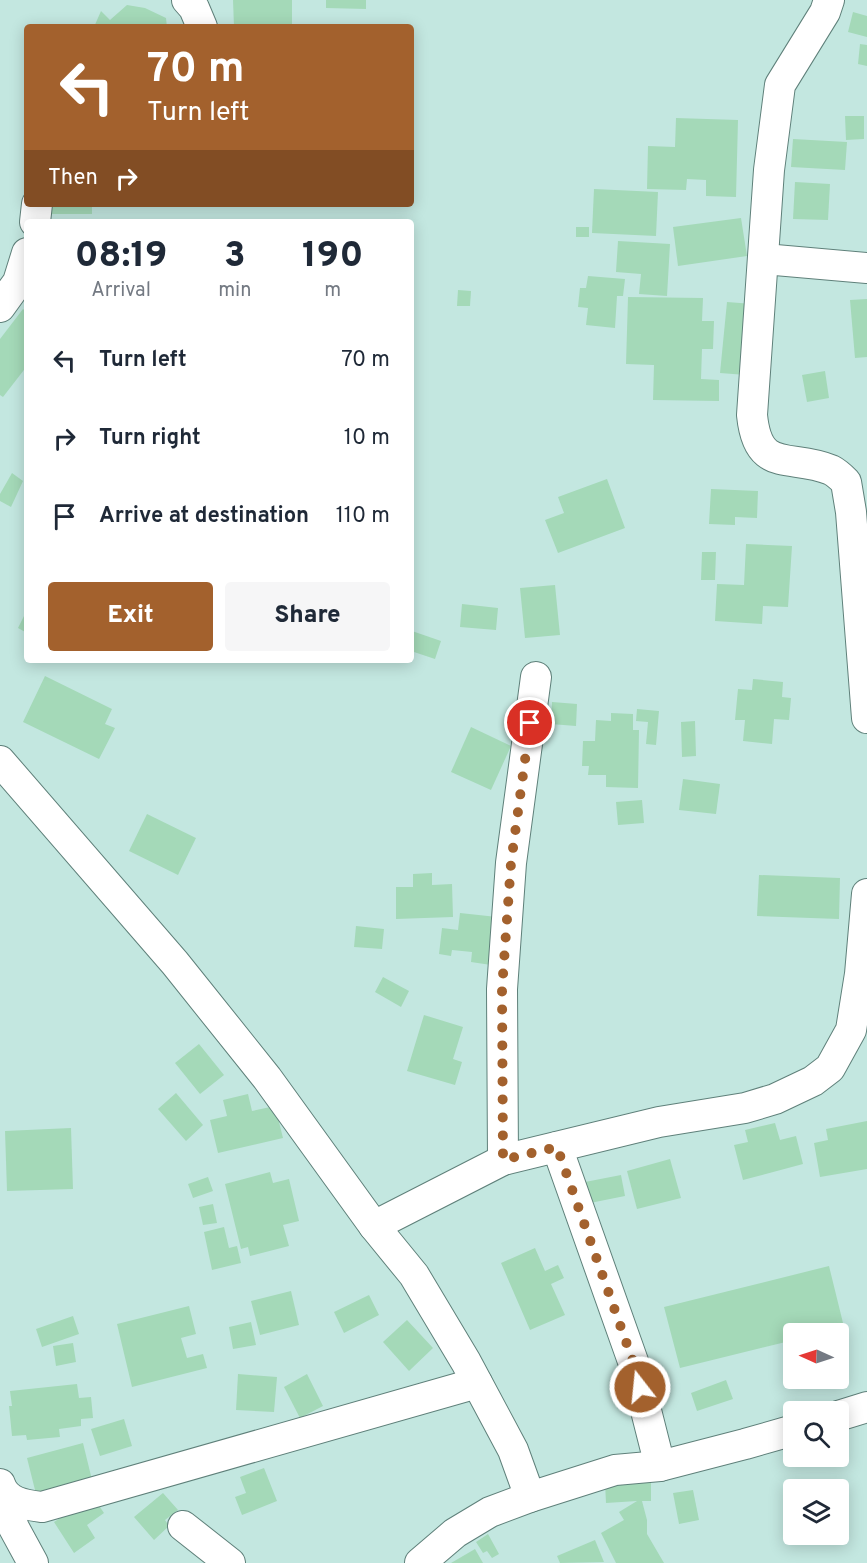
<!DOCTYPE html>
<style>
body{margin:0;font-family:Overpass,sans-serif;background:#f6f6f7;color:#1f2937;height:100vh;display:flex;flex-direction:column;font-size:22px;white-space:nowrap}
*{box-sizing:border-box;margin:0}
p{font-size:20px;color:#747a83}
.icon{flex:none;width:33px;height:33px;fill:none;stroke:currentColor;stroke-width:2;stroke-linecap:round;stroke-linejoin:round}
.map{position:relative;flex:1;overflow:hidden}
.panel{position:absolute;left:24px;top:219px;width:390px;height:444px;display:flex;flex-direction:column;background:#fff;border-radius:6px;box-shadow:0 3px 15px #0003}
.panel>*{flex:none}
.top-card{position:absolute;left:24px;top:24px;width:390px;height:183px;border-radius:6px;box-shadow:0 3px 15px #0003;background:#a3612d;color:#fff;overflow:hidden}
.needle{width:39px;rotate:273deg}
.buttons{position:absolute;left:783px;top:1323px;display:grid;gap:12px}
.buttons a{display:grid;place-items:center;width:66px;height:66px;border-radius:6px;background:#fff;box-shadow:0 3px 15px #0003;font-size:30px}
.pin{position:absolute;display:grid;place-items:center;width:51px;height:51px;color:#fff;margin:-26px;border:3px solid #fff;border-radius:50%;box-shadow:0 2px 6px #0007}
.me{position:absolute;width:66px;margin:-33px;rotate:344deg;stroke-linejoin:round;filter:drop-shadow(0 0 4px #0008)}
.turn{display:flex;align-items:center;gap:21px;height:126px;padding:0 24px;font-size:27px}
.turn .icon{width:78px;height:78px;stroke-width:2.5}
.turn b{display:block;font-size:42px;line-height:51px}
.then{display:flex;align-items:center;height:57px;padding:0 24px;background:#0003;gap:12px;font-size:22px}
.eta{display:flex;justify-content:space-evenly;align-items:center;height:102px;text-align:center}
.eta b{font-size:36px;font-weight:800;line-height:42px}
.button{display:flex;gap:12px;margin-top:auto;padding:12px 24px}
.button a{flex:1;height:69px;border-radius:6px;background:#a3612d;color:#fff;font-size:24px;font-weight:800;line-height:69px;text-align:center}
.button a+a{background:#f6f6f7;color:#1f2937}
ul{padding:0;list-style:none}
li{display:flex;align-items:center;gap:18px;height:78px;padding:0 24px}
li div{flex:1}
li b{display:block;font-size:22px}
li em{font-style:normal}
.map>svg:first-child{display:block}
</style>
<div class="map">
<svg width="867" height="1563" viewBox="0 0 867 1563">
<rect width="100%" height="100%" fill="#c3e7e0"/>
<g fill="#a4d9b8">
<path d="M233,0H292V25L234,27Z"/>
<path d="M326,0H366V9L326,8Z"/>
<path d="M127,5L145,8L166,18L167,27H94L101,11L110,20Z"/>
<path d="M853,12L867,16V37L848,32Z"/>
<path d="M860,44L867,45V66L858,64Z"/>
<path d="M845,116H864V139L846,140Z"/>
<path d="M676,118L738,120L736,197L706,196V180L687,179L686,190L647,189L648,146L675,147Z"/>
<path d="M793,139L847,142L845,170L791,167Z"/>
<path d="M795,182L830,184L828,220L793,219Z"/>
<path d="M594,189L658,192L656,236L592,233Z"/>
<rect x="52" y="204" width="40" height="10"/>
<path d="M741,218L747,256L678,266L673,227Z"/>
<rect x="576" y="227" width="13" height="10"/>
<path d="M618,241L670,244L667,296L639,294L641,274L616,272Z"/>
<path d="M588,276L625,279L623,296H617L615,328L586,325L588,308L578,307L580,288H586Z"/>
<path d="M458,290L471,291L470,306H457Z"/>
<path d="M628,297L703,298L702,321H714L713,349H702L701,379L719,380V401L653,400L654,365L626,364Z"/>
<path d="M867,299V357L855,358L850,300Z"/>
<path d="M727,302L753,304L746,375L720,373Z"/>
<path d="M23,309L27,312V366L3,397L0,395V339Z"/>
<path d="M825,371L829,398L807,402L802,375Z"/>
<path d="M12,473L23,481L11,507L0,501V494Z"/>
<path d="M607,479L625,528L558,553L545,520L564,513L558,497Z"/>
<path d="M711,489L758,491L757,518L735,517V525L709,524Z"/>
<path d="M746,544L792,546L788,607L763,606L762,624L715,621L717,584L744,585Z"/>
<path d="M702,552H716L715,580H701Z"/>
<path d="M555,585L560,635L525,638L520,588Z"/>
<path d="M462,604L498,608L496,630L460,627Z"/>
<path d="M27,610V633L18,628Z"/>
<path d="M412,631L441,641L435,659L411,651Z"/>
<path d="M45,676L112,709L105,724L115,728L99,759L23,722Z"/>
<path d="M753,679L783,682L782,697L791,698L789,720L774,719L772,744L743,741L745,720H735L738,689L752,690Z"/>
<path d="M552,702L577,704L576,726L551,724Z"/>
<path d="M637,709L659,711L656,745L646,744L648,722L636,721Z"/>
<path d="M611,713L633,714V730H639L638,788L606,787V775H588L589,766H582L583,741H595L596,720L611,721Z"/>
<path d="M695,721L696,756L682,757L681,722Z"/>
<path d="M471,727L511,746L491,790L451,772Z"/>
<path d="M683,779L720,784L716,814L679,810Z"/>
<path d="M642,800L644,823L618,825L616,802Z"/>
<path d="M147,814L196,838L178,875L129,851Z"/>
<path d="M432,873V885L452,884L453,917L396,919V887H413V874Z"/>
<path d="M759,875L840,878L839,919L757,916Z"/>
<path d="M460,913L497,917L491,965L471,962L472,952L452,950L451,956L439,954L442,928L458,930Z"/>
<path d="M356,926L384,929L382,949L354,947Z"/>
<path d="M383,977L409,991L401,1007L375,992Z"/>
<path d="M424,1015L463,1027L453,1059L462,1062L455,1085L407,1071Z"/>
<path d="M199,1044L224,1075L200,1094L175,1063Z"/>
<path d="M176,1093L203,1125L186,1141L158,1109Z"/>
<path d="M248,1094L252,1111L275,1106L283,1138L218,1153L210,1120L227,1116L223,1100Z"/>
<path d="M867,1121V1169L820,1177L814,1143L828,1140L826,1129Z"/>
<path d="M775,1123L780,1140L796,1136L803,1164L743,1180L734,1145L748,1142L745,1130Z"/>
<path d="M71,1128L73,1189L7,1191L5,1131Z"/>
<path d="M670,1159L681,1198L637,1209L627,1171Z"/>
<path d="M270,1172L273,1183L289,1179L299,1221L283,1225L289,1246L250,1256L248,1247L241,1249L225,1184Z"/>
<path d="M621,1175L625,1196L590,1203L585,1182Z"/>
<path d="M208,1177L213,1191L193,1198L188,1184Z"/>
<path d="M213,1204L217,1223L203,1225L199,1207Z"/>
<path d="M224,1227L229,1248L237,1246L241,1263L212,1270L204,1232Z"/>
<path d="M535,1248L545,1271L558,1265L564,1278L551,1284L565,1315L530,1330L501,1263Z"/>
<path d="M829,1266L844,1327L818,1334H794V1340L680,1368L664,1307Z"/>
<path d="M291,1291L299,1325L260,1335L251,1301Z"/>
<path d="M369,1295L379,1315L344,1333L334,1312Z"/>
<path d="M189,1306L196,1334L181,1338L187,1358L203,1354L207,1368L132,1387L117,1324Z"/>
<path d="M73,1316L79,1334L42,1347L36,1329Z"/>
<path d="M407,1320L433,1348L409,1371L383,1342Z"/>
<path d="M251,1322L256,1345L233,1349L229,1327Z"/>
<path d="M73,1343L76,1362L56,1366L53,1346Z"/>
<path d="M238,1374L277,1377L274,1412L236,1410Z"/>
<path d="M307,1374L323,1406L300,1418L284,1387Z"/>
<path d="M726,1380L733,1399L697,1411L691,1393Z"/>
<path d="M77,1384L79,1398L91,1397L93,1418L81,1419V1426L59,1429L60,1437L27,1440L26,1435L12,1436L9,1406H12L10,1391Z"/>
<path d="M124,1419L132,1446L100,1456L91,1429Z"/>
<path d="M83,1443L92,1480L36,1494L27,1458Z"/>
<path d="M264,1468L277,1501L242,1515L235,1497L246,1493L240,1477Z"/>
<path d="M651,1481V1501H642L647,1520V1534L664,1563H616L601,1533L624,1520L619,1512L637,1501L606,1503L605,1483Z"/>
<path d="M693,1490L699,1520L679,1524L673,1493Z"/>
<path d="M163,1493L178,1510L165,1520L169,1526L154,1540L134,1517Z"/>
<path d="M93,1497L104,1513L87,1525L95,1538L74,1553L54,1522Z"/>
<path d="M488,1534L499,1554L492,1558L487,1551L483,1553L476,1542Z"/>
<path d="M595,1540L604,1562L560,1563L557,1556Z"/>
<path d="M475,1549L483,1563H451Z"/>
</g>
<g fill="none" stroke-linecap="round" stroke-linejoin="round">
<defs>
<g id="minor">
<path d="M187,0L194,8L202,27"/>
<path d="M829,0L825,12L780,85L769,170L752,415C758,475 790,453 831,470C837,473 842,478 846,482L851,512L867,718"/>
<path d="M35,222L37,204"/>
<path d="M764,259L867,268"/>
<path d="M0,307L18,282L27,253"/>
<path d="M0,761L175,963L267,1078L374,1226L414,1275L466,1362L513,1450L530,1497"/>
<path d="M557,1147L635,1367L660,1466"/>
<path d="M503,1160L502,989L511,863L536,677"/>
<path d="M374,1226L503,1160L659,1122L745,1108L775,1099L813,1081L830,1068L851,1030L860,974L867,894"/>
<path d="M838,1416L867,1407"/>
<path d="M0,1484C6,1503 26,1505 42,1507L477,1383"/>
<path d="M1,1489L14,1528L33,1563"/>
<path d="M183,1526L230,1563"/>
<path d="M420,1563L455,1533L490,1512L530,1497L615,1470L660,1466L745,1444L794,1430"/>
</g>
</defs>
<use href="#minor" stroke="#5f807a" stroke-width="32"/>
<use href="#minor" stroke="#fff" stroke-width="30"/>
</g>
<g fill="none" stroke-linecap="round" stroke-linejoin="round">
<path stroke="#a3612d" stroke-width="10" stroke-dasharray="0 18" d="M530,723L511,863L502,989L503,1160L557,1147L635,1367L640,1387"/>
</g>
</svg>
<div class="buttons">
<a><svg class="needle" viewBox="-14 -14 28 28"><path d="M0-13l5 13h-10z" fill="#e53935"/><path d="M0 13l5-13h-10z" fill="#747a83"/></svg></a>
<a><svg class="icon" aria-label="search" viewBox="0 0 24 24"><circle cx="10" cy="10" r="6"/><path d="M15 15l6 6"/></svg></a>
<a><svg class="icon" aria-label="layers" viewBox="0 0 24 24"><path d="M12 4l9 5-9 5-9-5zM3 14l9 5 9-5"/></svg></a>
</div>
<div class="pin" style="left:530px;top:723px;background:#d93025"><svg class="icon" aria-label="arrive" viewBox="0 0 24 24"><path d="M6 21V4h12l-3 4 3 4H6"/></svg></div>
<svg class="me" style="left:640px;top:1387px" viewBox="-20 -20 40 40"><circle r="17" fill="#a3612d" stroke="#fff" stroke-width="3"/><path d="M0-11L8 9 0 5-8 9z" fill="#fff"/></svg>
<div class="top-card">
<div class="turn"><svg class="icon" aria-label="left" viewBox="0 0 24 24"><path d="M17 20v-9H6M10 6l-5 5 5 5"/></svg><div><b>70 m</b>Turn left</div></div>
<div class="then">Then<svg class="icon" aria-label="right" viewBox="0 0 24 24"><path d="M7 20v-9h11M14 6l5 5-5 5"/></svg></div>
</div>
<section class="panel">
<div class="eta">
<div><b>08:19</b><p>Arrival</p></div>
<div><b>3</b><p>min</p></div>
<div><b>190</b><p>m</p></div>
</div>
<ul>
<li><svg class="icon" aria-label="left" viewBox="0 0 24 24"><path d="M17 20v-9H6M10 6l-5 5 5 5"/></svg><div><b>Turn left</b></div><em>70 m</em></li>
<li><svg class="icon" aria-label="right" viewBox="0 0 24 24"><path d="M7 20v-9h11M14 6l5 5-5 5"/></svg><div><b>Turn right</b></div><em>10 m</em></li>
<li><svg class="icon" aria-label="arrive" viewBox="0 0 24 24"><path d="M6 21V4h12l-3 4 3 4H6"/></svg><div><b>Arrive at destination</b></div><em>110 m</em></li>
</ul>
<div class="button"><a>Exit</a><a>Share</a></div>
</section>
</div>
